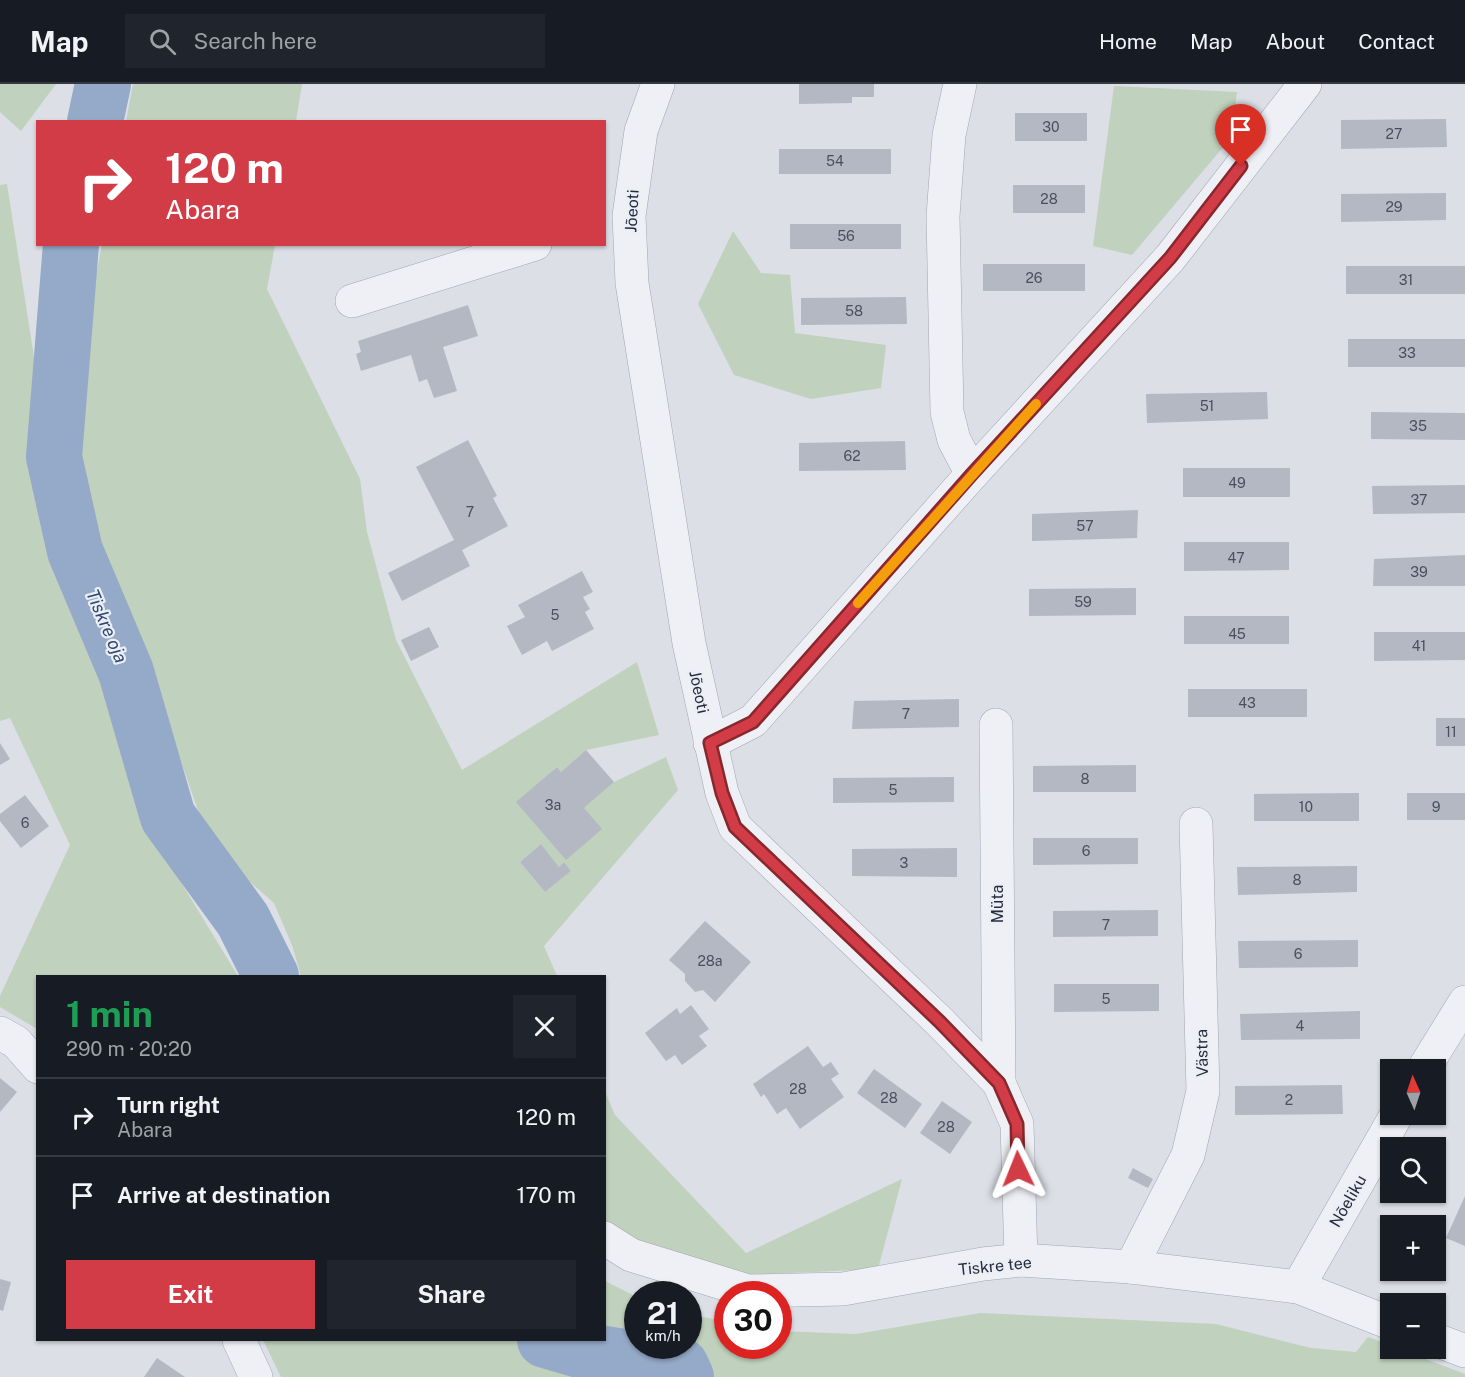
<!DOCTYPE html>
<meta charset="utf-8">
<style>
body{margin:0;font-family:"Public Sans",sans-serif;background:#20242c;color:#f1f3f6;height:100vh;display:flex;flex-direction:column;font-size:22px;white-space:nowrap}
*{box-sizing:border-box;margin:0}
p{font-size:20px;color:#9ea1a6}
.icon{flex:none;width:33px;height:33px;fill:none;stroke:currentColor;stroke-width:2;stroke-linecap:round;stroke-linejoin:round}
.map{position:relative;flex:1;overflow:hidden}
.side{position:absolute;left:36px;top:891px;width:570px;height:366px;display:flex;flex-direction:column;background:#171b24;border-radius:0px;box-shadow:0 2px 4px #0004}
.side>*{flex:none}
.top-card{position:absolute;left:36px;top:36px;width:570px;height:126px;border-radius:0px;box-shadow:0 2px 4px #0004;background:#d13c46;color:#fff;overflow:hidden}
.needle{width:39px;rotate:357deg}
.tools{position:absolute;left:1380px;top:975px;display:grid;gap:12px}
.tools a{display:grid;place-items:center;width:66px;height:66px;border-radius:0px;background:#171b24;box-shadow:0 2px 4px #0004;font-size:30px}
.speed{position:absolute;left:624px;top:1197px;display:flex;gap:12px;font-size:30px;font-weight:700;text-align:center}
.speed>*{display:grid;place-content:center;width:78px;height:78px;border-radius:50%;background:#171b24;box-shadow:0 2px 4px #0004;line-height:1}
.speed small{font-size:15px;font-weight:400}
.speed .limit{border:9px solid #d22;background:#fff;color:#111}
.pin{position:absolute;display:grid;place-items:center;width:51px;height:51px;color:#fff;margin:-62px -26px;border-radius:50% 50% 50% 0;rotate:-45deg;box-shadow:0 0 6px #0007}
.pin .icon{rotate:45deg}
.me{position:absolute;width:66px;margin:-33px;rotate:358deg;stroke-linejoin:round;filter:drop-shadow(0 0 4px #0008)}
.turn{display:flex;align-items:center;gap:21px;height:126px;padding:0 30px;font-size:27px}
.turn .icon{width:78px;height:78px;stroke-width:2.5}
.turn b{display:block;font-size:42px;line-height:51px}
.round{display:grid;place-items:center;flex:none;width:63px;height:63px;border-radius:0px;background:#20242c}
.summary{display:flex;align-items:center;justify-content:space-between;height:102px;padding:0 30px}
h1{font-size:36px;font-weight:700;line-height:45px;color:#1e9e55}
.primary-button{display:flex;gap:12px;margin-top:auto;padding:12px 30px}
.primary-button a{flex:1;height:69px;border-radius:0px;background:#d13c46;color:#fff;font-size:24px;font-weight:700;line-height:69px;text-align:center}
.primary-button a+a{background:#20242c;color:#f1f3f6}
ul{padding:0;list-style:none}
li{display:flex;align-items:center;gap:18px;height:78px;padding:0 30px;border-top:2px solid #363941}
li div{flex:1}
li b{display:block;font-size:22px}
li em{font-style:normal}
header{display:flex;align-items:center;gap:36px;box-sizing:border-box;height:84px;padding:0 30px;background:#171b24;border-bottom:2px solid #363941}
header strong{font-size:28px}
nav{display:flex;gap:33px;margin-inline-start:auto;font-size:21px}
.search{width:420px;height:54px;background:#20242c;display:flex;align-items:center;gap:15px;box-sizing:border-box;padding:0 21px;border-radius:0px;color:#9ea1a6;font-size:22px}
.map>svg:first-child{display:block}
</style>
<header>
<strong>Map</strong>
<div class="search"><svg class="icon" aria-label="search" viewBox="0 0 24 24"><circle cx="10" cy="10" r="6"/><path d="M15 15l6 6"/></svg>Search here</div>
<nav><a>Home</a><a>Map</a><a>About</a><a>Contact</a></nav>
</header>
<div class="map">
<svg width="1465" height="1293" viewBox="0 0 1465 1293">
<rect width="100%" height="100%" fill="#dcdfe6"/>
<g fill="#c0d1bd" fill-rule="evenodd">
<path d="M0,0H56L21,47L0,28Z"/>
<path d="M133,0H302L296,37H126Z"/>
<path d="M1114,2L1237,8L1230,55L1132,171L1093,162Z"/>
<path d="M7,100L36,286V416L95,570L146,741L238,892H38L37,945L0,923V912L70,761L10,634L0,637V101Z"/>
<path d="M733,147L761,189L790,191L795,249L886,261L881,304L811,315L734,291L698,220Z"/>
<path d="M102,161H275L267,205L360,395L367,448L396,556L462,686L637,578L659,651L586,666L561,688L557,683L517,718L584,724L614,698L666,673L678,706L544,862L557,892H301L292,861L274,819L211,764L147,579L75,390L92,210ZM541,760L559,783L564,778L571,787L545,808L520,778Z"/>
<path d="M604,1005L615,1031L746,1169L902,1095L878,1185L748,1191L639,1163L605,1140Z"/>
<path d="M605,1197L637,1213L638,1262H688L689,1230L727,1238L728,1262H778L779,1247L856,1250L980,1229L1216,1240L1311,1264L1356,1268L1368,1253L1390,1261V1264L1399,1265L1465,1290V1293H281L263,1256H604Z"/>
</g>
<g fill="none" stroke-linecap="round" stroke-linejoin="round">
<g stroke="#95aac8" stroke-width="56">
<path d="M95,38L103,0"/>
<path d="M71,160L54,373L75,467L126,588L168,733L243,836L271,892"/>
<path d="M545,1256L579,1266L681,1282L686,1293"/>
</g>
</g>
<g fill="#b3b8c3">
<path d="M799,0H874V13H852V19L799,20Z"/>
<rect x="1015" y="29" width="72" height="28"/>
<path d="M1446,35L1447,63L1341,65V36Z"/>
<rect x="779" y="65" width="112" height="25"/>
<rect x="1013" y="101" width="72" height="28"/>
<path d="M1446,109V136L1341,138V110Z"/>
<rect x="790" y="140" width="111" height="25"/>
<rect x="983" y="180" width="102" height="27"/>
<rect x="1346" y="182" width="119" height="28"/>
<path d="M906,213L907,240L801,241V214Z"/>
<path d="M468,221L478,252L443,263L457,307L434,314L427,295L419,298L411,271L361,287L356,270L361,268L358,257Z"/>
<rect x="1348" y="255" width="117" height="28"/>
<path d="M1267,308L1268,335L1147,339L1146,310Z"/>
<path d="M1371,328L1465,329V356L1371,355Z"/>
<path d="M468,356L497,412L493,414L508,442L462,466L470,482L402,517L388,489L454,456L416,383Z"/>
<path d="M905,357L906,386L799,387V359Z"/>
<rect x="1183" y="384" width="107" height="29"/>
<path d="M1465,401V429L1373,430L1372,402Z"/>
<path d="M1138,426L1137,454L1032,457V430Z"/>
<path d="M1184,458H1289V486L1184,487Z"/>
<path d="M1465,471V502H1373L1374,475Z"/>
<path d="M582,487L593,508L583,513L590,525L585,528L594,545L552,567L547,557L522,571L507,542L525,533L518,521Z"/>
<path d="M1136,504V531L1029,532V505Z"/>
<rect x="1184" y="532" width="105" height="28"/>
<path d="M429,543L439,563L411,577L401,556Z"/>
<path d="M1374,548H1465V576L1374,577Z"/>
<rect x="1188" y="605" width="119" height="28"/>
<path d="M959,615V643L852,645L854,617Z"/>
<rect x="1436" y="634" width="29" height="28"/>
<path d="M0,659L10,675L0,681Z"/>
<path d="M586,666L614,698L584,724L602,745L566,776L516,718L557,683L561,688Z"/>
<path d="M1136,681V708H1033V682Z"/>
<path d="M954,693V718L833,719V694Z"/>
<path d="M1359,709V737H1254V710Z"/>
<rect x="1407" y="709" width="58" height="27"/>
<path d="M25,711L49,742L21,764L0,737V730Z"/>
<path d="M1033,754H1138V780L1033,781Z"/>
<path d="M541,760L559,783L564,778L571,787L545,808L520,778Z"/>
<path d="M957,764V793L852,792V765Z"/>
<path d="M1357,782V808L1238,811L1237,783Z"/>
<path d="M1158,826V852L1053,853V827Z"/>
<path d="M705,837L751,878L715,918L703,906L695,908L685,897V890L669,876Z"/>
<path d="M1358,856V883L1239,884L1238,857Z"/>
<path d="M1054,900H1159V927L1054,928Z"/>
<path d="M691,921L709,945L699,952L707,962L682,981L675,971L666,977L645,949L677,924L680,930Z"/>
<path d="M1360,927V955L1241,956L1240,930Z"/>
<path d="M808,962L823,983L831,978L839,990L831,995L844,1013L800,1045L786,1024L777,1030L764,1010L761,1013L753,1000Z"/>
<path d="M874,985L922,1020L905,1044L857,1009Z"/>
<path d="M0,994L17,1008L0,1028Z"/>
<path d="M1342,1001L1343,1030L1235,1031V1002Z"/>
<path d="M942,1017L972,1038L950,1070L920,1049Z"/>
<path d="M1133,1084L1153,1095L1148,1104L1128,1094Z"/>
<path d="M1465,1112V1162L1446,1154Z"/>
<path d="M0,1195L11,1198L3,1227L0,1226Z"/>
<path d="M157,1274L185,1293H144Z"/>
</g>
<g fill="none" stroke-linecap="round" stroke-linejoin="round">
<defs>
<g id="minor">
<path d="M658,0L641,47L629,132L632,199L689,559L722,709L735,743L940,938L999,999L1017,1040L1021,1176"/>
<path d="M960,0L949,51L943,132L947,328L954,356L972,390"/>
<path d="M352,217L535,160"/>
<path d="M996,641L999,999"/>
<path d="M710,659L753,637L972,390L1170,174L1305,0"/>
<path d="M0,949L16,958L38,983"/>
<path d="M1423,986L1465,918"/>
<path d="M604,1154L631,1171L748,1207L843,1205L983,1180L1021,1176L1131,1183L1298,1203L1390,1239"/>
<path d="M1131,1183L1188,1071L1203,1007L1196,740"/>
<path d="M1298,1203L1397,1030"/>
<path d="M239,1256L256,1293"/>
<path d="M1436,1256L1465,1267"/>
</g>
</defs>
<use href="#minor" stroke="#a1a6b0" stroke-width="34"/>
<use href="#minor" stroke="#eef0f5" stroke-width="33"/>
</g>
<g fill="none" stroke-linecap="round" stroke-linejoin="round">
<defs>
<path id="route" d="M1018,1085L1017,1040L999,999L940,938L735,743L722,709L710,659L753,638L972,390L1170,174L1241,82"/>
</defs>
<use href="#route" stroke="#88272e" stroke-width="15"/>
<use href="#route" stroke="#d13c46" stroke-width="10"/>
<path stroke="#f59e0b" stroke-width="10" d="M858,519L1036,320"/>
</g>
<g text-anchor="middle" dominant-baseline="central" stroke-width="4.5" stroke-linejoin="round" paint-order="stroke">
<g font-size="14" fill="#484f5e">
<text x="1051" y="43">30</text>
<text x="1394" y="50">27</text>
<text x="835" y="77">54</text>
<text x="1049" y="115">28</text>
<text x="1394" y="123">29</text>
<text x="846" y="152">56</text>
<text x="1034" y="194">26</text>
<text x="1406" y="196">31</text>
<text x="854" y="227">58</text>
<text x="1407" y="269">33</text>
<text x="1207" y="322">51</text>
<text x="1418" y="342">35</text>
<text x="852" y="372">62</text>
<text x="1237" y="399">49</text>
<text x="1419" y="416">37</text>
<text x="470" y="428">7</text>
<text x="1085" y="442">57</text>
<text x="1236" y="474">47</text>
<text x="1419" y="488">39</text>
<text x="1083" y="518">59</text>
<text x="555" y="531">5</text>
<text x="1237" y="550">45</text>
<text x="1419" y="562">41</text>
<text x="1247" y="619">43</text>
<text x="906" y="630">7</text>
<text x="1451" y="648">11</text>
<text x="1085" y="695">8</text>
<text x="893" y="706">5</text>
<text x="553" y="721">3a</text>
<text x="1306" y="723">10</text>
<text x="1436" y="723">9</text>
<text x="25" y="739">6</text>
<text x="1086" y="767">6</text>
<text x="904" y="779">3</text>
<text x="1297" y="796">8</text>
<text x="1106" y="841">7</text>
<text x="1298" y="870">6</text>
<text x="710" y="877">28a</text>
<text x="1106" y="915">5</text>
<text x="1300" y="942">4</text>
<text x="798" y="1005">28</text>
<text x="889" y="1014">28</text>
<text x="1289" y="1016">2</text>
<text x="946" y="1043">28</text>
</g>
<g font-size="16" fill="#252c3d" stroke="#ebeef4">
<text transform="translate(632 127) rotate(-87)">Jõeoti</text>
<text transform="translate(699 608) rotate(78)">Jõeoti</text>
<text transform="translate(997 820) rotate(-90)">Müta</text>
<text transform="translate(1202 969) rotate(-91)">Västra</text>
<text transform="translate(1348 1117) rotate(-60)">Nõeliku</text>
<text transform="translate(995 1182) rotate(-6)">Tiskre tee</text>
</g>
<g font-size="18" font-style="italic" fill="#2f4771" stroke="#ebeef4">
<text transform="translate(107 542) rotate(67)">Tiskre oja</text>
</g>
</g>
</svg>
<div class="tools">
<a><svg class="needle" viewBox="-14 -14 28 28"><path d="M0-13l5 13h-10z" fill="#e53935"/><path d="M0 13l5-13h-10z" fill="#9ea1a6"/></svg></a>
<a><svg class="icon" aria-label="search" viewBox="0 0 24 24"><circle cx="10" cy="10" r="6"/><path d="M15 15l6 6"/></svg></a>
<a>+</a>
<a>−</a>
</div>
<div class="speed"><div>21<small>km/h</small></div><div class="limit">30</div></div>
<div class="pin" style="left:1241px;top:82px;background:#d93025"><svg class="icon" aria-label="arrive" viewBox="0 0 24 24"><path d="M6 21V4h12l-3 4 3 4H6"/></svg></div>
<svg class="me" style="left:1018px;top:1085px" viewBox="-20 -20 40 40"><path d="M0-17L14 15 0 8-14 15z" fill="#d13c46" stroke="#fff" stroke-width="4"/></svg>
<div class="top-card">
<div class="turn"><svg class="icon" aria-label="right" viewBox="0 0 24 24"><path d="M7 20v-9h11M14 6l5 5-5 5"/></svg><div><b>120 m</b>Abara</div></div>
</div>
<section class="side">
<div class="summary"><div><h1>1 min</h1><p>290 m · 20:20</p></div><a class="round"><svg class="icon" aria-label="close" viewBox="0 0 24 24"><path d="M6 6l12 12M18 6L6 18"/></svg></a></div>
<ul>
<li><svg class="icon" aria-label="right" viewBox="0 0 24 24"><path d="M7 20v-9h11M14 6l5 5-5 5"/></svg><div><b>Turn right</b><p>Abara</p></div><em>120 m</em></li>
<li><svg class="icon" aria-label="arrive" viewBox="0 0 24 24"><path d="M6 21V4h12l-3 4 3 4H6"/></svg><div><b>Arrive at destination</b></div><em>170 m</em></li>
</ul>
<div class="primary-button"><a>Exit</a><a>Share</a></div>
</section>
</div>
